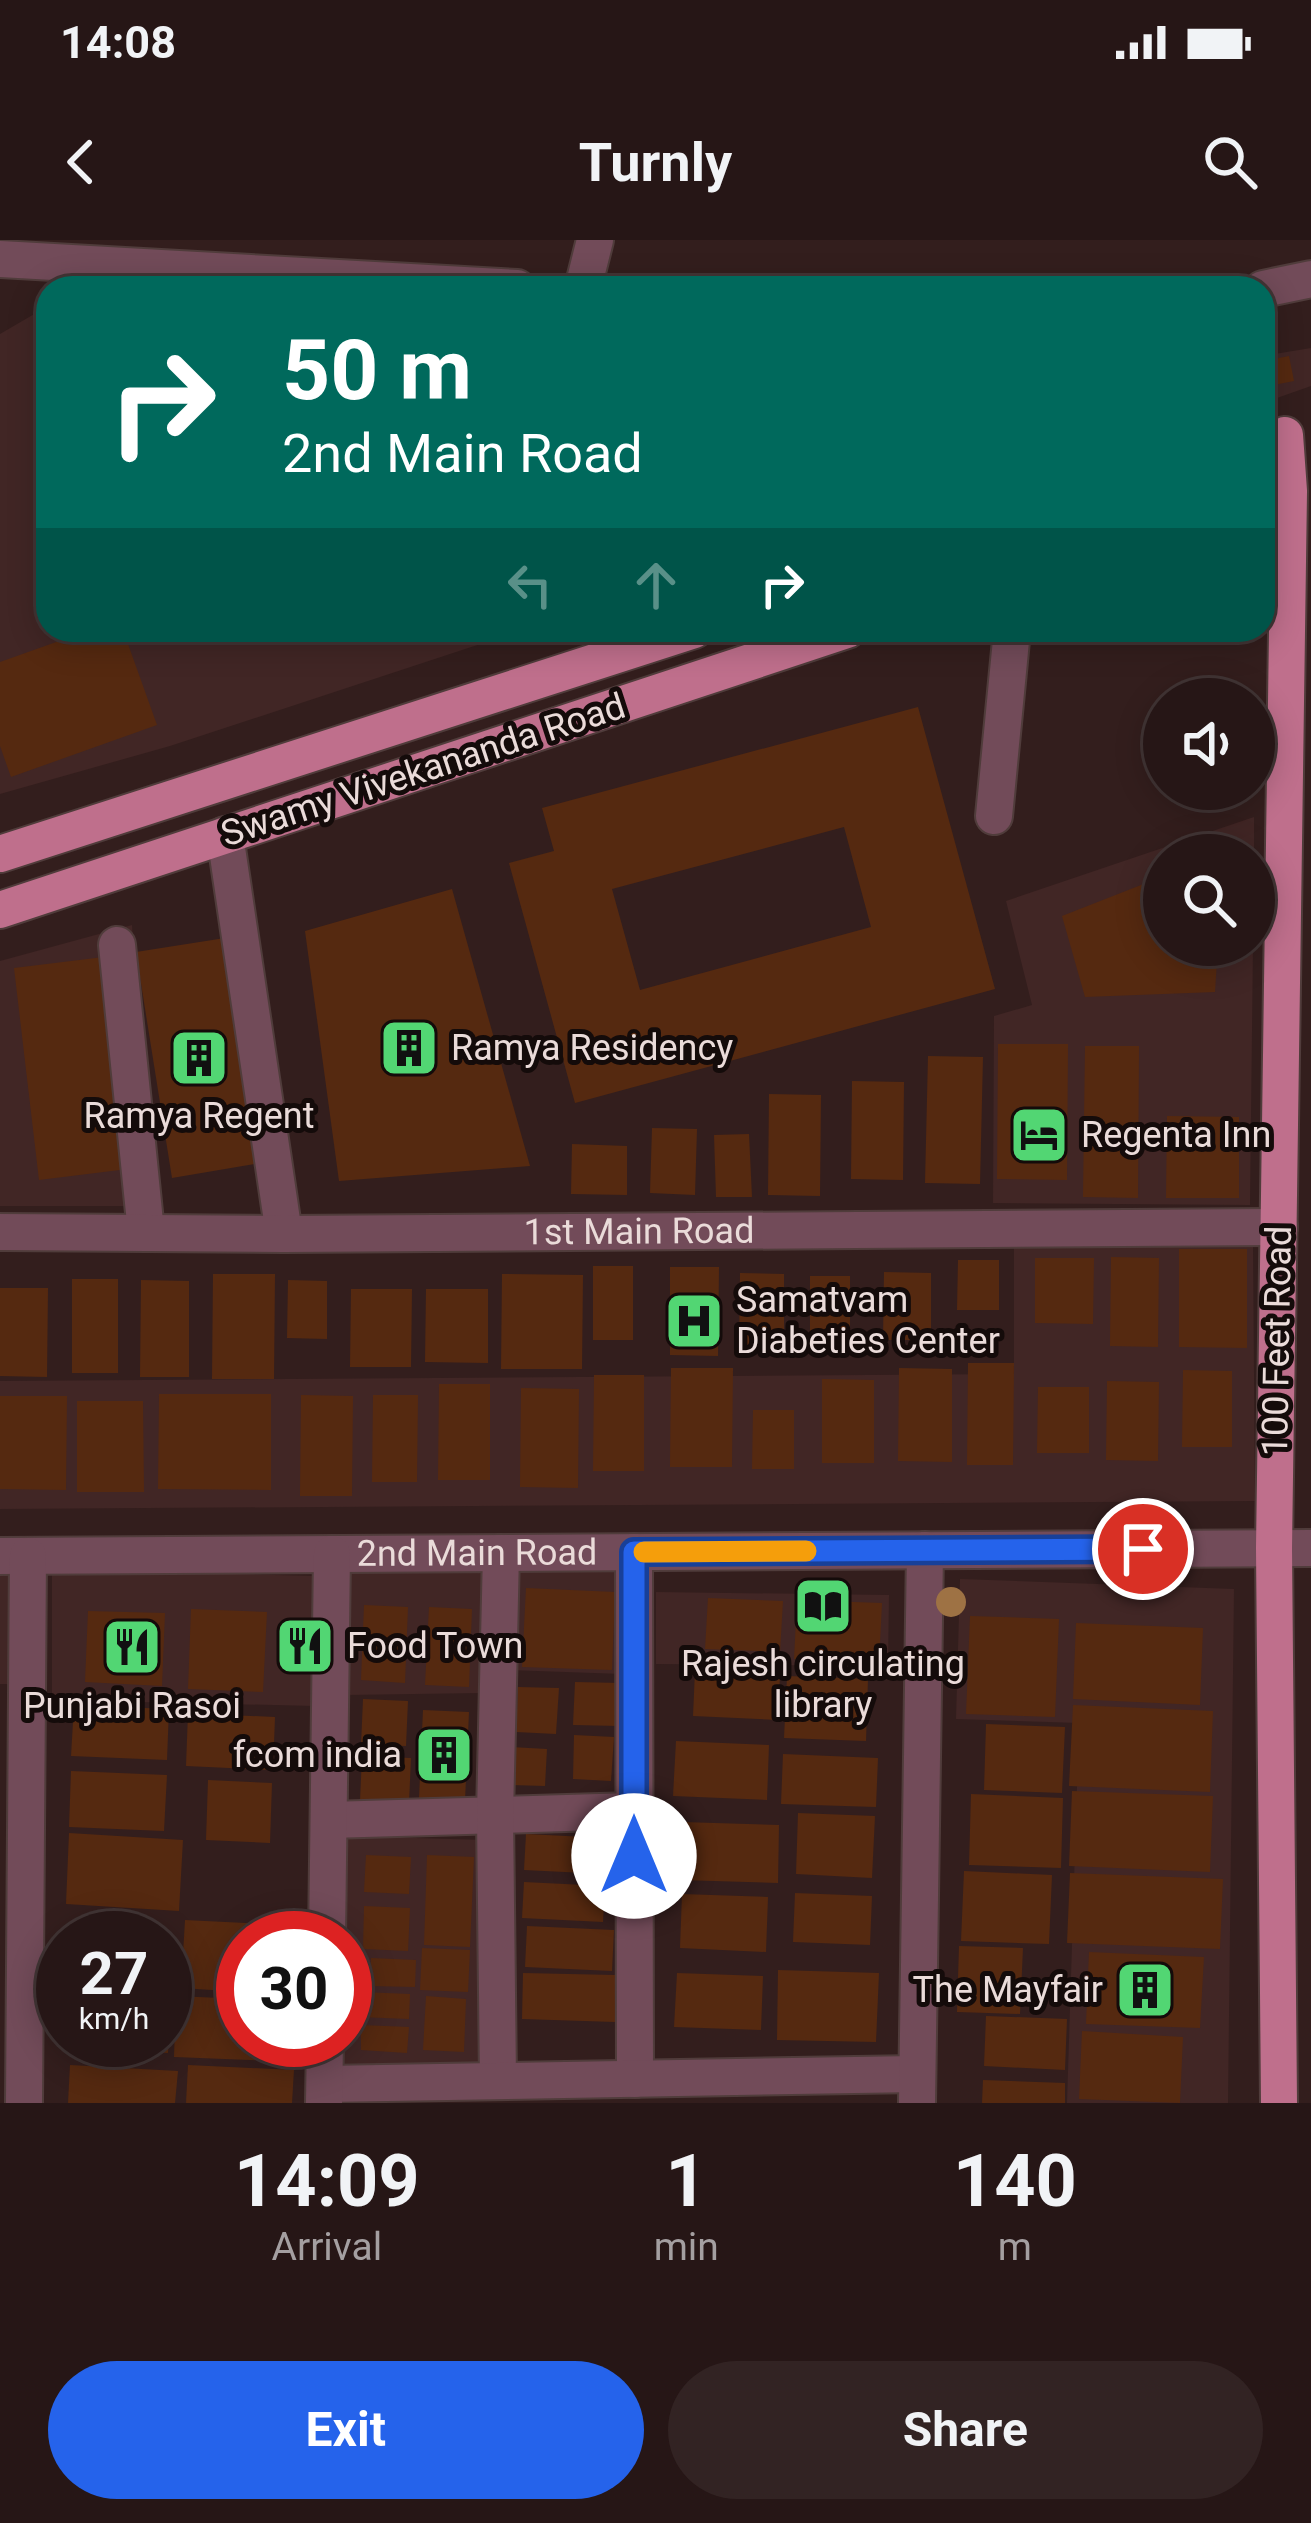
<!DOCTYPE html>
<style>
body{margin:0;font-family:Roboto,sans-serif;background:#322323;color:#f1f3f6;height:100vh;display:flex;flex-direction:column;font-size:45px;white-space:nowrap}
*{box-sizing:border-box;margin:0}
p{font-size:39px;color:#a49fa1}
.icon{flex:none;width:66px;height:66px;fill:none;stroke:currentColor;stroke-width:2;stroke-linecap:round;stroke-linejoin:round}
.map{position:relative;height:1863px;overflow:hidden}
.drawer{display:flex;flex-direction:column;background:#261616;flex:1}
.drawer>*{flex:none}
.banner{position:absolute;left:36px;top:36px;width:1239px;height:366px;border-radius:36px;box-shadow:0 6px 30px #0003,0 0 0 3px #423535;background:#00695c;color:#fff;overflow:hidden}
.tools{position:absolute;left:1143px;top:438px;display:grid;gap:24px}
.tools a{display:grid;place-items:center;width:132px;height:132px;border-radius:50%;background:#261616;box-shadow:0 6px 30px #0003,0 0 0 3px #423535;font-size:60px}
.speed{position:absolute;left:36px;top:1671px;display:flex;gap:24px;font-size:60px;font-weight:700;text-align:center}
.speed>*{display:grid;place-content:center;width:156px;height:156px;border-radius:50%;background:#261616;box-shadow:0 6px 30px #0003,0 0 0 3px #423535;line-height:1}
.speed small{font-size:30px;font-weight:400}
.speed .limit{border:18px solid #d22;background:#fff;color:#111}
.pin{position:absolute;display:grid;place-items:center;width:102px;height:102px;color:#fff;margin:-51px;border:6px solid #fff;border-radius:50%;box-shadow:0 3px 12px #0007}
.me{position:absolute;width:132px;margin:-66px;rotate:0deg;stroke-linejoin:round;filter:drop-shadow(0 0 9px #0008)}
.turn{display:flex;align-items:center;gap:42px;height:252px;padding:0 48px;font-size:54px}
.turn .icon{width:156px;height:156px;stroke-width:2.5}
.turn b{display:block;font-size:84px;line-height:102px}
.lanes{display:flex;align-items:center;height:114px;padding:0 48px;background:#0003;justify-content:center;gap:60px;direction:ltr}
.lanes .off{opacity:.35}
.eta{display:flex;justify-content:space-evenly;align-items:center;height:204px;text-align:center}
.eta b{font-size:72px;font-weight:700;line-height:84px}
.action{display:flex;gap:24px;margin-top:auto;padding:24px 48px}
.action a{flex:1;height:138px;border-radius:72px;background:#2563eb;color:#fff;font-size:48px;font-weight:700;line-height:138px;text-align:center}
.action a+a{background:#322323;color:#f1f3f6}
.status{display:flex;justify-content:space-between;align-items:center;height:84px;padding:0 60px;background:#261616;direction:ltr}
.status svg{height:33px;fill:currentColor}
header{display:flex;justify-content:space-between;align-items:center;height:156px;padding:0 48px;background:#261616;font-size:54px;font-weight:700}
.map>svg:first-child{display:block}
</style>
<div class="status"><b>14:08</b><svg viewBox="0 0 49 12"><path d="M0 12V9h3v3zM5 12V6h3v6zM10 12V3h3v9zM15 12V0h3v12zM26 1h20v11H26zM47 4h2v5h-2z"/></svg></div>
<header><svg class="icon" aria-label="back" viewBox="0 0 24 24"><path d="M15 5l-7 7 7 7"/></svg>Turnly<svg class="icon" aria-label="search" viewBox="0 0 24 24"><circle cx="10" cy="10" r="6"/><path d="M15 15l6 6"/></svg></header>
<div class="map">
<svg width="1311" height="1863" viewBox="0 0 1311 1863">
<rect width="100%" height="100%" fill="#331e1d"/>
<g fill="#412625">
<path d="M48,66V390H511V394L170,506L0,554V94Z"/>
<path d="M1311,108V146L1263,163V116Z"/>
<path d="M1254,577V615H1164V705H1253L1250,965L993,963L994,776L1032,765L1006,661Z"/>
<path d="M132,685L151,966H0V721Z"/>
<path d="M1253,1005L1255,1261L0,1269V1141L1014,1134V1006Z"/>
<path d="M510,1327L625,1330L622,1434L507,1430Z"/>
<path d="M52,1330L318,1336L315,1466L52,1460Z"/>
<path d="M482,1332L483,1453L346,1455L345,1333Z"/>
<path d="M0,1335H16L14,1444H0Z"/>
<path d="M960,1339L1234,1349L1228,1863H1067L1079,1483L956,1479Z"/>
<path d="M656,1352L889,1355L888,1426L656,1424Z"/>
<path d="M347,1596L486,1600L480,1830L341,1826L342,1800H345Z"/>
</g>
<g fill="#552910" fill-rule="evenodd">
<path d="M1289,116L1294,141L1263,147V121Z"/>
<path d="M90,390H123L157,485L11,537L0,506V422Z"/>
<path d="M918,467L995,749L575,863L509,623L554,611L542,568ZM844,587L871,687L640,750L612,649Z"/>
<path d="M1164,636V705H1218L1215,752L1085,757L1062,676Z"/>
<path d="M452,649L530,926L339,941L305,691Z"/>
<path d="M225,698L261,923L172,938L136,712Z"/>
<path d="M112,716L136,928L39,940L14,728Z"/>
<path d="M998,804H1068L1067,940L997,939Z"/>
<path d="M1085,806H1139L1138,958L1083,957Z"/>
<path d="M928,816L983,817L980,944L925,943Z"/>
<path d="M852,841L904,842L903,940L851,939Z"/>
<path d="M769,854L821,855L820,956L768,955Z"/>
<path d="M1167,876L1239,877V958H1166Z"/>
<path d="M652,888L697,889L695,955L650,953Z"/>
<path d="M749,894L752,957H716L714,895Z"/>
<path d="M572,904L627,906V955L571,954Z"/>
<path d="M1179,1009H1247V1108L1179,1107Z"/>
<path d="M1111,1017L1159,1018L1158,1107L1110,1106Z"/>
<path d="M1035,1018H1094L1093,1084L1035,1083Z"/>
<path d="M958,1020H999V1070H957Z"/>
<rect x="593" y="1026" width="40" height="74"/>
<path d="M670,1027H719L718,1116L670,1115Z"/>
<path d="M884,1032L931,1033V1100H883Z"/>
<path d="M740,1033L784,1034V1112H739Z"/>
<path d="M213,1034H275L274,1139H212Z"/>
<path d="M502,1034L583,1035L582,1129H501Z"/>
<path d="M810,1036H850V1109L810,1108Z"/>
<rect x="72" y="1039" width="46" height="94"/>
<path d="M141,1040L189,1041V1137H140Z"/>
<path d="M288,1040L327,1041V1099L287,1098Z"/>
<path d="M0,1048H48L47,1137L0,1136Z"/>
<path d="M351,1049H412L411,1127H350Z"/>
<path d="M426,1049H488V1123L425,1122Z"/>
<path d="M968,1123H1014L1013,1225H967Z"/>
<path d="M671,1128H733L732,1227H670Z"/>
<path d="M899,1128L952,1129V1222L898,1221Z"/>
<path d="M1183,1130L1232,1131V1207H1182Z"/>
<path d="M594,1135H644V1231H593Z"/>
<path d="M822,1139L874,1140V1223H822Z"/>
<path d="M1107,1141L1159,1142L1158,1221L1106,1220Z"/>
<path d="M439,1144H490V1240H438Z"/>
<path d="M1038,1147H1089V1213H1037Z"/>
<path d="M521,1148L579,1149L578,1248L520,1247Z"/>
<path d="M159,1154H271V1250L158,1249Z"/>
<path d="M301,1155L353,1156L352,1256H300Z"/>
<path d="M373,1155H418L417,1242H372Z"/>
<path d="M0,1156H67L66,1250L0,1249Z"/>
<path d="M77,1161H143L144,1252H77Z"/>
<path d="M753,1170H794V1229H752Z"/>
<path d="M526,1348L615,1352L612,1430L522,1427Z"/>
<path d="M708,1358L783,1361L780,1412L705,1409Z"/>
<path d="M797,1360L882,1363L879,1423L794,1419Z"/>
<path d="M364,1365L408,1367L405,1443L361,1440Z"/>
<path d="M429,1367L472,1369L469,1447L425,1445Z"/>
<path d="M191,1369L267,1372L263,1452L188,1449Z"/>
<path d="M88,1371L165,1373L162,1446L85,1442Z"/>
<path d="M970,1376L1059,1379L1055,1477L966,1474Z"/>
<path d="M1076,1383L1203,1388L1200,1465L1073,1459Z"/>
<path d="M695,1431L780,1435L778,1480L693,1476Z"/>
<path d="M787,1436L868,1439L866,1501L784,1498Z"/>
<path d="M575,1442L621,1443L619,1486L573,1485Z"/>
<path d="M518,1447L559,1448L556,1494L516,1492Z"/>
<path d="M363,1459L408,1461L406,1506L361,1505Z"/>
<path d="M74,1465L169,1469L167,1520L71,1516Z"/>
<path d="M1073,1465L1213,1471L1210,1552L1069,1546Z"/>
<path d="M423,1470L469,1472L465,1561L419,1558Z"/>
<path d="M188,1473L275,1477L273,1530L186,1526Z"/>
<path d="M986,1484L1065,1487L1062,1553L984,1550Z"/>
<path d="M574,1495L614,1497L611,1541L573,1539Z"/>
<path d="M676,1501L769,1505L767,1560L673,1556Z"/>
<path d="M511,1507L547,1509L545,1546L510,1545Z"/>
<path d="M783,1514L878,1518L876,1567L781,1564Z"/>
<path d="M362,1516L411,1518L409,1563L360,1561Z"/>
<path d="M71,1531L167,1535L164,1591L69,1587Z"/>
<path d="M208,1540L272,1543L270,1603L206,1600Z"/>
<path d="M1072,1551L1213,1556L1210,1632L1069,1626Z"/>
<path d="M971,1554L1063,1558L1061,1628L969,1625Z"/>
<path d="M798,1573L875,1576L872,1638L796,1634Z"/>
<path d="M682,1582L779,1585L778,1643L680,1640Z"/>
<path d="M69,1593L183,1600L179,1671L66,1664Z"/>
<path d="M526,1594L606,1598L605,1634L524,1630Z"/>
<path d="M366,1615L411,1617L409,1654L364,1652Z"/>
<path d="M427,1615L474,1617L470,1707L424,1705Z"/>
<path d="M964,1631L1052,1635L1049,1704L961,1701Z"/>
<path d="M1070,1633L1223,1639L1220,1709L1067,1703Z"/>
<path d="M524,1642L605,1646L603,1682L522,1678Z"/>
<path d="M795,1653L872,1656L870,1705L793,1702Z"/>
<path d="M682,1654L768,1657L766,1712L680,1708Z"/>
<path d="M364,1666L410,1668L408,1711L363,1709Z"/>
<path d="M185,1680L290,1685L289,1698H243V1752L181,1748Z"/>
<path d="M527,1686L614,1690L612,1731L525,1727Z"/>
<path d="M67,1687L172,1694L169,1744L165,1743V1698H67Z"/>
<path d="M959,1706L1023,1708L1020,1774L957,1772Z"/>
<path d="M422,1708L470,1710L468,1752L420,1750Z"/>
<path d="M1089,1712L1204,1717L1200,1788L1086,1784Z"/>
<path d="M371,1718L416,1720L415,1747L370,1746Z"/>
<path d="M778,1730L879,1733L876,1802L777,1800Z"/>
<path d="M523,1733L615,1735V1782L522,1779Z"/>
<path d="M677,1733L763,1736L761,1790L674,1787Z"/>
<path d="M361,1752L410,1754L409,1779L359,1777Z"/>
<path d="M165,1754H172L168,1813L62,1807L63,1800H165Z"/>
<path d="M176,1756L243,1759V1800H278L277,1821L174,1817Z"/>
<path d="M426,1756L466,1759L464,1812L423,1810Z"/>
<path d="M986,1776L1067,1779L1065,1830L984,1826Z"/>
<path d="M361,1785L409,1787L407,1813L361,1810Z"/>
<path d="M1082,1791L1183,1797L1180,1863L1079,1859Z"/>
<path d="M70,1825L178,1831L175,1863H68Z"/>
<path d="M188,1825L294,1830L292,1863H186Z"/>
<path d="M983,1840L1065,1843V1863H982Z"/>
</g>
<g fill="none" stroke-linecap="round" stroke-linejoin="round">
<defs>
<g id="minor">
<path d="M0,19L517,48"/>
<path d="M583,48L595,0"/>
<path d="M1263,49L1311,39"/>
<path d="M994,576L1012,390"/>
<path d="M225,595L284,994"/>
<path d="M117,705L146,992"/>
<path id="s1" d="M0,992L284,994L1279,987"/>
<path d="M634,1312L635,1839"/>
<path id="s2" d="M0,1316L1311,1308"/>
<path d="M329,1580L633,1571"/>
<path d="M327,1698L332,1314"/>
<path d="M498,1841L495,1575L501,1313"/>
<path d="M325,1844L917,1834"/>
<path d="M24,1863L28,1316"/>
<path d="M324,1863L325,1800"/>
<path d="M917,1863L925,1310"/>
</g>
<g id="major">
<path d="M0,614L694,390"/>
<path d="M0,670L847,390"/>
<path d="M1279,1863L1274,1308L1289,251L1285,195"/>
</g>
</defs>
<use href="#minor" stroke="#503c3b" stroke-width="40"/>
<use href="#major" stroke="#503c3b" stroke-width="40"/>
<use href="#minor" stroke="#724b59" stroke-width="36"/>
<use href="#major" stroke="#bf6f8c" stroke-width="36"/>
</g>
<circle fill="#9e7244" cx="951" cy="1362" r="15"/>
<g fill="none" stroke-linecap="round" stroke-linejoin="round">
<defs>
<path id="route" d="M634,1616V1312L1143,1309"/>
</defs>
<use href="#route" stroke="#184099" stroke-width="30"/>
<use href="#route" stroke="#2563eb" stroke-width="21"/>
<path stroke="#f59e0b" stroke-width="21" d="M644,1312L806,1311"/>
</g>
<defs>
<symbol id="building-square" viewBox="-11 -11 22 22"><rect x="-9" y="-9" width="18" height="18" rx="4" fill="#52d673" stroke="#140b0a"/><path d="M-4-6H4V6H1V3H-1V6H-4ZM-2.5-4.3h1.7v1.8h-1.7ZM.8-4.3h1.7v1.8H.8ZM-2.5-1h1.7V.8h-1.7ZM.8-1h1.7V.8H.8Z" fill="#111"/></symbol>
<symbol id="hotel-square" viewBox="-11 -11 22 22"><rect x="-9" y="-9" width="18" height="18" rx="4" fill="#52d673" stroke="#140b0a"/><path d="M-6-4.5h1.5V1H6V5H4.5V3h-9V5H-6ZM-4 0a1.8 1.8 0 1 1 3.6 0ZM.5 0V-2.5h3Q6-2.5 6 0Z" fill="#111"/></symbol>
<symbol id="hospital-square" viewBox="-11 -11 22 22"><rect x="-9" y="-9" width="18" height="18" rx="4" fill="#52d673" stroke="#140b0a"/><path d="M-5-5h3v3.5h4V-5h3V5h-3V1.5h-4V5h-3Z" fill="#111"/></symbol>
<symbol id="library-square" viewBox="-11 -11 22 22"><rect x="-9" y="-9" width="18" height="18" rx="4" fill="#52d673" stroke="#140b0a"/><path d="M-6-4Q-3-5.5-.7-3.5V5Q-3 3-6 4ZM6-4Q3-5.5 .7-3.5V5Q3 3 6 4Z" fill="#111"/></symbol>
<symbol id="restaurant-square" viewBox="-11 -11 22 22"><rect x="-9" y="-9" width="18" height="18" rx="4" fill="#52d673" stroke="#140b0a"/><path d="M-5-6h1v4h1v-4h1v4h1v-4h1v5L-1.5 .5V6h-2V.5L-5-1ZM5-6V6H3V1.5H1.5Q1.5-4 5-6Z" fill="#111"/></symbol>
</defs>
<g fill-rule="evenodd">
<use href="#building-square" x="376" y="775" width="66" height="66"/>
<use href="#building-square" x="166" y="785" width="66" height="66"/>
<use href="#hotel-square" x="1006" y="862" width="66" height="66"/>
<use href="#hospital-square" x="661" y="1048" width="66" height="66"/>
<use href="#library-square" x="790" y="1333" width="66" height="66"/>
<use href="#restaurant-square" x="272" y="1373" width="66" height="66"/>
<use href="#restaurant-square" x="99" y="1374" width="66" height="66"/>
<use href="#building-square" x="411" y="1482" width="66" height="66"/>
<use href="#building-square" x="1112" y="1717" width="66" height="66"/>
</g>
<g text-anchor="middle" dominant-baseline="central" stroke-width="10" stroke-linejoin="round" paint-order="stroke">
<g font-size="36" fill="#eadbd9" stroke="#140b0a">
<text transform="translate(423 530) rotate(-18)">Swamy Vivekananda Road</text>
<text stroke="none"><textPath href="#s1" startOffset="639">1st Main Road</textPath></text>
<text transform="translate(1277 1101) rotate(-89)">100 Feet Road</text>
<text stroke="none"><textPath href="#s2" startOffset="477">2nd Main Road</textPath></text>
</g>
<g font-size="36" fill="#eadbd9" stroke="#140b0a" text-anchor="start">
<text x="451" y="808">Ramya Residency</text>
<text x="199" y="876" text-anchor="middle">Ramya Regent</text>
<text x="1081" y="895">Regenta Inn</text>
<text x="736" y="1060">Samatvam<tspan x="736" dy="41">Diabeties Center</tspan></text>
<text x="347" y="1406">Food Town</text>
<text x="823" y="1424" text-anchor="middle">Rajesh circulating<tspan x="823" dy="41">library</tspan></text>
<text x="132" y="1466" text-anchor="middle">Punjabi Rasoi</text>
<text x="402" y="1515" text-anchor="end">fcom india</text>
<text x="1103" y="1750" text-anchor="end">The Mayfair</text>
</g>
</g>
</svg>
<div class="tools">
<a><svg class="icon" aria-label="sound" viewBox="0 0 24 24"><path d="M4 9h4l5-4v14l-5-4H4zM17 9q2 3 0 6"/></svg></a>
<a><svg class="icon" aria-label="search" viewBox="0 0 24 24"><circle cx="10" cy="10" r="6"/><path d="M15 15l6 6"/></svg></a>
</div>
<div class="speed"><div>27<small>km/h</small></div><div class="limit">30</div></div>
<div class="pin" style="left:1143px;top:1309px;background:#d93025"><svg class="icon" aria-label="arrive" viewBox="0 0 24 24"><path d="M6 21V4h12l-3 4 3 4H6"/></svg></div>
<svg class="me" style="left:634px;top:1616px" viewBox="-20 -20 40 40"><circle r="19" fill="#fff"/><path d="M0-13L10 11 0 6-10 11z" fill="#2563eb"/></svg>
<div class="banner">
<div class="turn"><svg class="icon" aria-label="right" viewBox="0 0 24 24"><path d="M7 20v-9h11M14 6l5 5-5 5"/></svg><div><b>50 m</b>2nd Main Road</div></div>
<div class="lanes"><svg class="icon off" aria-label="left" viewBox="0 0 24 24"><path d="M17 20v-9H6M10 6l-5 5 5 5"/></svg><svg class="icon off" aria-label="ahead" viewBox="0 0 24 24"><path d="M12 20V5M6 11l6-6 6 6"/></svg><svg class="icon" aria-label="right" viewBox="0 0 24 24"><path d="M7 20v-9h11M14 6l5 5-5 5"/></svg></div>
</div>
</div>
<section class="drawer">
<div class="eta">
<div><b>14:09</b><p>Arrival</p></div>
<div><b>1</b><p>min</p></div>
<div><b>140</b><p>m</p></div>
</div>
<div class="action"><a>Exit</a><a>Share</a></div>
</section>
